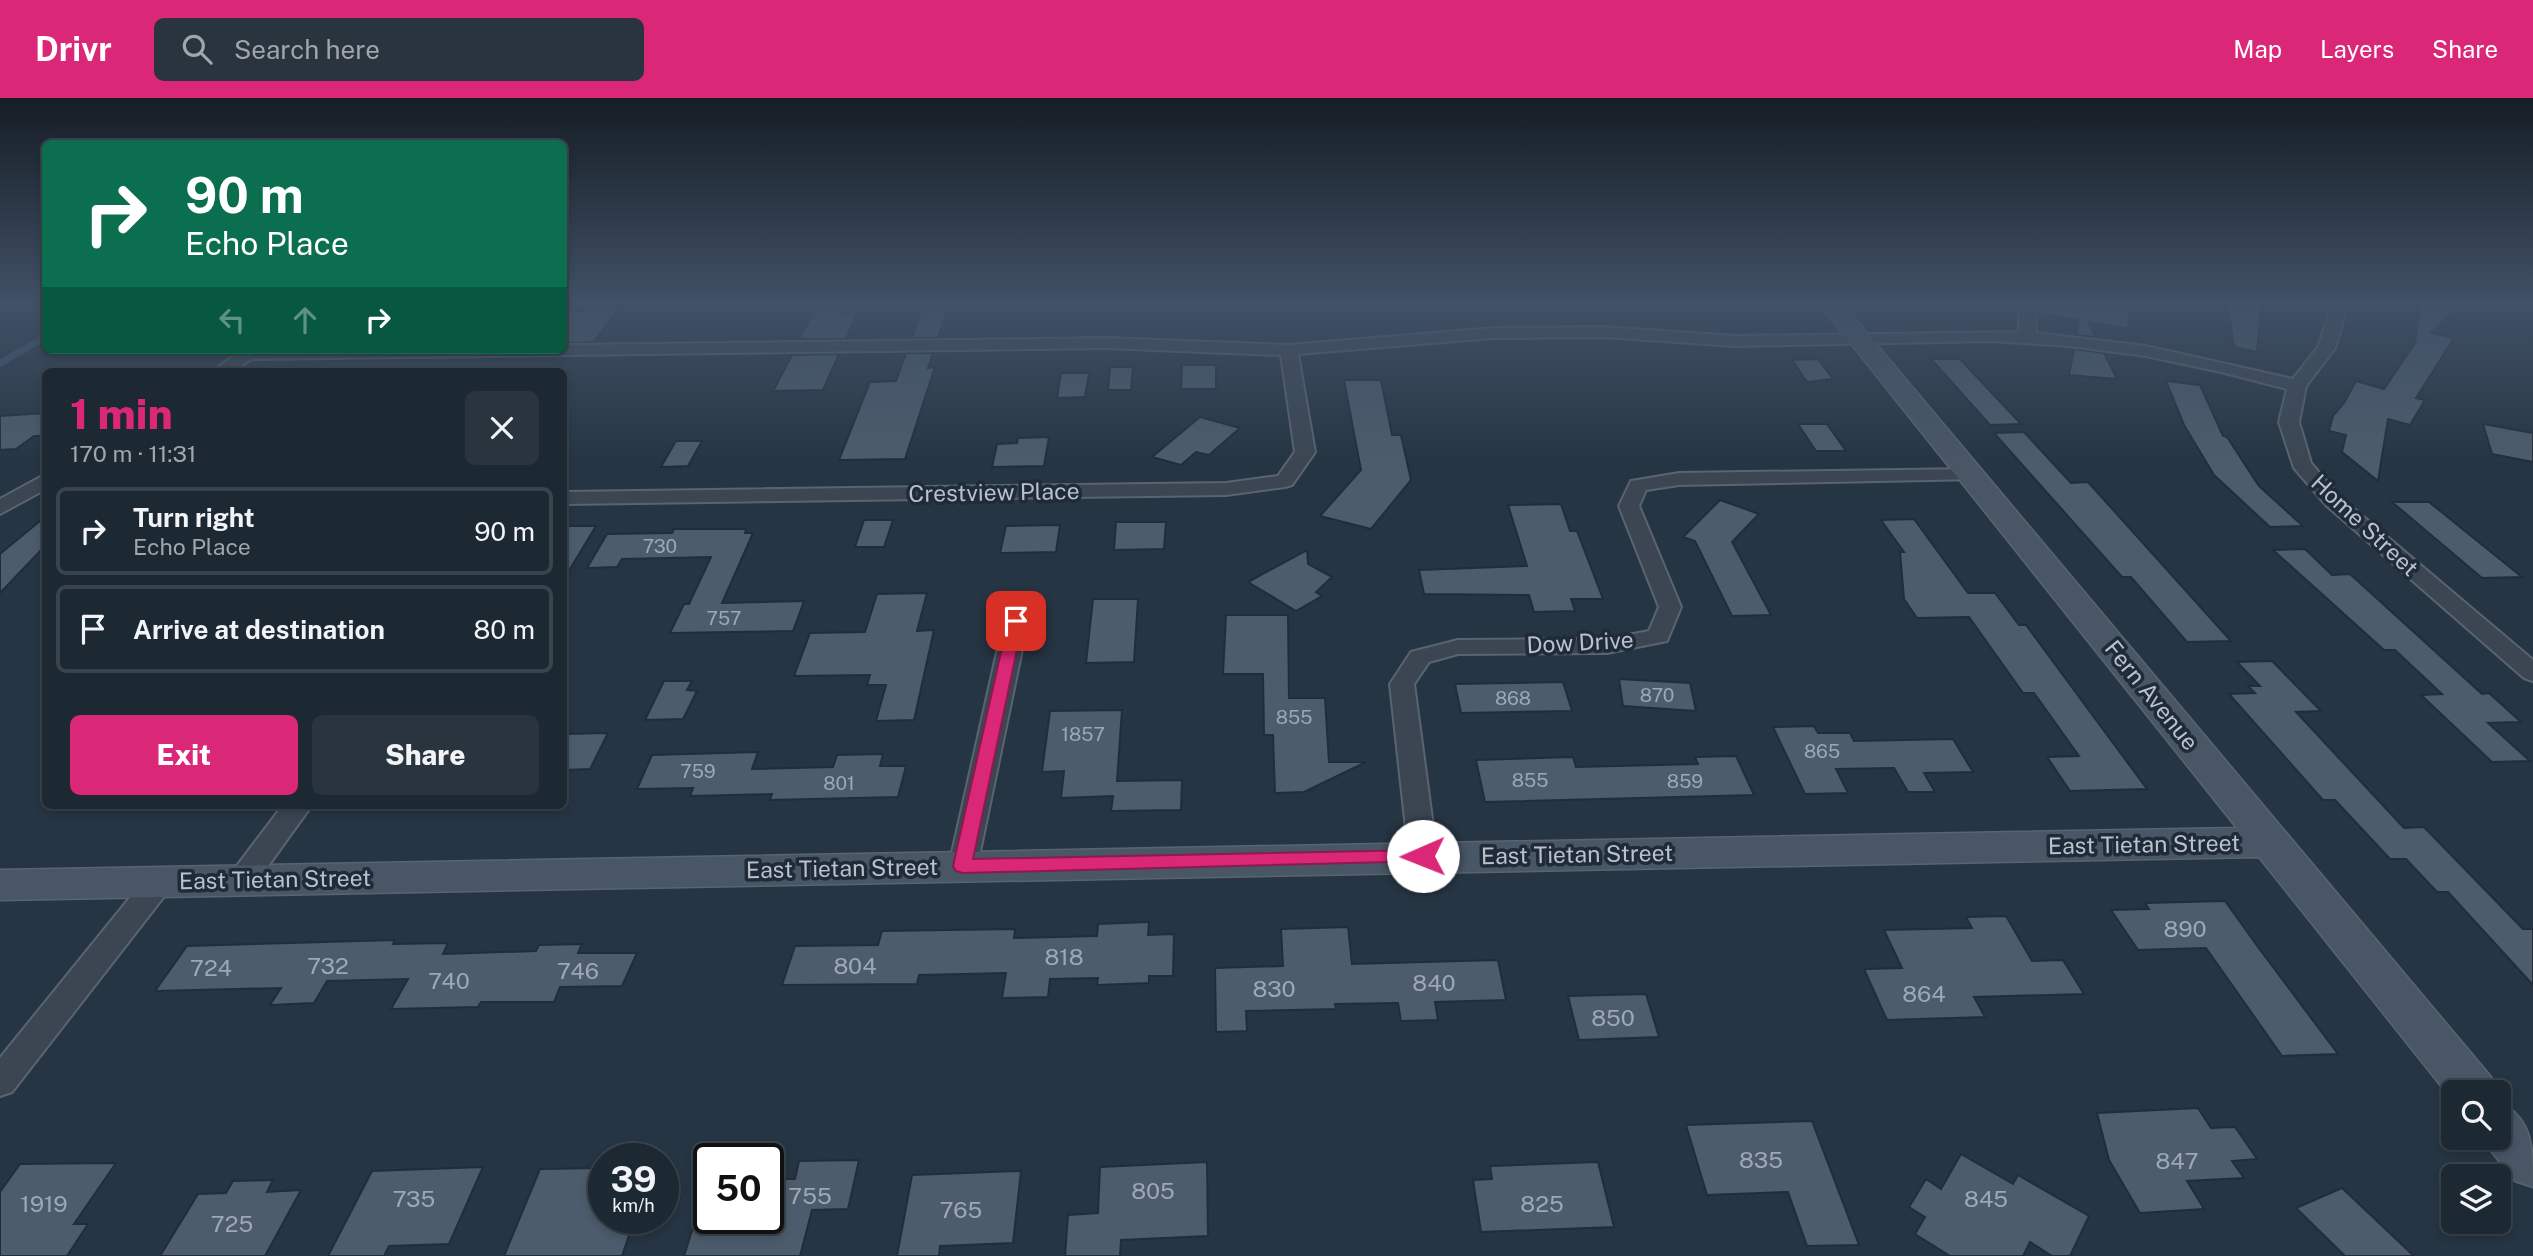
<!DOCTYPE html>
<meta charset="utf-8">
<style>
body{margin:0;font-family:"Public Sans",sans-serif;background:#29343e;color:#f1f3f6;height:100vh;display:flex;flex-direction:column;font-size:26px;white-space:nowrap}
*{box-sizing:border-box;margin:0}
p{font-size:23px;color:#a0a6ac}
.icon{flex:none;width:38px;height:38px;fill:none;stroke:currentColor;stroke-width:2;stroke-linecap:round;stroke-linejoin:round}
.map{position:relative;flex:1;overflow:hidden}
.sheet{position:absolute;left:42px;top:270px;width:525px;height:441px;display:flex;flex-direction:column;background:#1c2832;border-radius:10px;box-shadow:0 4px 10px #0003,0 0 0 2px #3a444d}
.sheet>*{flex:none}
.hud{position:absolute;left:42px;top:42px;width:525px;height:214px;border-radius:10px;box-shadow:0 4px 10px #0003,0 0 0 2px #3a444d;background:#0b6e4f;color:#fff;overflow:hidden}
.controls{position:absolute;left:2441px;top:982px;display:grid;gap:14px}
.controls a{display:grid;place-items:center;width:70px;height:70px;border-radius:10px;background:#1c2832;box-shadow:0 4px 10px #0003,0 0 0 2px #3a444d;font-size:35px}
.speed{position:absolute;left:588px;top:1045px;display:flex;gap:14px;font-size:35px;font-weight:700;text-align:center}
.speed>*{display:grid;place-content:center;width:91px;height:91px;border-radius:50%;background:#1c2832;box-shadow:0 4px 10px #0003,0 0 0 2px #3a444d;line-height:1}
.speed small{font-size:18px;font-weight:400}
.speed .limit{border:4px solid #111;border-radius:10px;background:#fff;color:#111}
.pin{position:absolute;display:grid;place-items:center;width:60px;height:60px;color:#fff;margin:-30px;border-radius:14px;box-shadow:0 4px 10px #0006}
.me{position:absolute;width:77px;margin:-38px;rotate:269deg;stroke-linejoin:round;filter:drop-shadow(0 0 5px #0008)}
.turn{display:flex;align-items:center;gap:24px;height:147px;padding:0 28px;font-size:32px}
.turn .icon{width:91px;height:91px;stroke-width:2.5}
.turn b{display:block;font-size:49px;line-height:60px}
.lanes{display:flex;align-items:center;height:66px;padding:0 28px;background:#0003;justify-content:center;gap:35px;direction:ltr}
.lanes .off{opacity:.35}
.round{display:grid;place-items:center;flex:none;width:74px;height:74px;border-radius:10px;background:#29343e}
.headline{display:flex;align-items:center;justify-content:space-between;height:119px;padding:0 28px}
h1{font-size:42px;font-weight:800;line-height:52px;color:#db2777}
.cta{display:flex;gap:14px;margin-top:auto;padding:14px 28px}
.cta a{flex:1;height:80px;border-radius:10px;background:#db2777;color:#fff;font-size:28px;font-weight:800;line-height:80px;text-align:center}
.cta a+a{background:#29343e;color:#f1f3f6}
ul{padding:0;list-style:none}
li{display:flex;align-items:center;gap:21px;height:88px;margin:0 14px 10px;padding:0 14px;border:4px solid #3a444d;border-radius:10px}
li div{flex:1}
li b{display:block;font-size:26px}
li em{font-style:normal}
header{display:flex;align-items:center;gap:42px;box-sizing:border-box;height:98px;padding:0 35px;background:#db2777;color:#fff}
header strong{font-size:33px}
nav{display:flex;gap:38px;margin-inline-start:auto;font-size:24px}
.search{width:490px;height:63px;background:#29343e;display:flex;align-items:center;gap:18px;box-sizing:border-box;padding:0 24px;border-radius:10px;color:#a0a6ac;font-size:26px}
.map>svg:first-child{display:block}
</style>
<header>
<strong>Drivr</strong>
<div class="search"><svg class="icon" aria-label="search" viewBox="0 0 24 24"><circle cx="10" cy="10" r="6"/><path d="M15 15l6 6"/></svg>Search here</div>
<nav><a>Map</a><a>Layers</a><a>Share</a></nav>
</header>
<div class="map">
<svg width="2533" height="1158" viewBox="0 0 2533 1158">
<rect width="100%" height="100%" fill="#263543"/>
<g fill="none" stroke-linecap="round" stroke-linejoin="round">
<path stroke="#3b536c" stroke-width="7" d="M0,265L46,239"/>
</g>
<g fill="#4c5c6c" stroke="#212d3a" stroke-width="2">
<path d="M2038,203H2130L2128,231L2088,224L2096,239L2076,237L2079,222L2038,215Z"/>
<path d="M2227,203H2262L2257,254L2234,249Z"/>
<path d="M2426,203L2458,209L2431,235L2454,240L2416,300L2425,302L2410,327L2388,321L2378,383L2342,354L2346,337L2329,333L2333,318L2344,305L2356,283L2384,291L2415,245L2420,209Z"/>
<path d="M839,210L838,214H858L846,241H799L815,211Z"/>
<path d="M922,211H947L938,240H912Z"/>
<path d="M618,212L593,244L564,245V213Z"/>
<path d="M2074,251L2104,255L2117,281L2069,277Z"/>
<path d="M906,255H933L928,270L935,269L905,361L839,362L870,284L896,283Z"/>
<path d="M839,256L823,292L773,293L792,257Z"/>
<path d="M1818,261L1833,281L1807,284L1792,262Z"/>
<path d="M1931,261H1960L2021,326L1990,327Z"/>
<path d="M1182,267H1216V291H1181Z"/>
<path d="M1110,269H1133L1131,292H1108Z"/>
<path d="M1061,275H1089L1085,299L1057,300Z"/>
<path d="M1344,282H1381L1392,337H1401L1411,382L1371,431L1320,418L1361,372Z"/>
<path d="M2166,283L2200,287L2223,338L2227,339L2259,388L2303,428L2270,429L2214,377L2184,327Z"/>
<path d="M46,315V338H34L16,351L0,352V318Z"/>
<path d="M1200,319L1240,330L1209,357L1196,354L1181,367L1152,359Z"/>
<path d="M1798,326H1827L1846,353H1816Z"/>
<path d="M2483,326L2533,335V364L2492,356Z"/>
<path d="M2024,334L2071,385L2088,384L2231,543L2187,544L2131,479H2122L1994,335Z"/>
<path d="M1049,339L1044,368L992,369L997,346L1017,345L1018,340Z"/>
<path d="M676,343H702L688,368L661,369Z"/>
<path d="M1720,402L1759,416L1732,444L1771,517L1732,518L1695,443L1683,439Z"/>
<path d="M2392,404H2429L2522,479L2482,480Z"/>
<path d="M1561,406L1570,433H1577L1603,501H1571L1575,513L1534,514L1529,497L1424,496L1419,472L1527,468L1508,407Z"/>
<path d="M46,418V447L0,495V456Z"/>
<path d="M1914,421L1968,495H1995L2019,527H2026L2147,691L2070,693L2047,659L2079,658L2034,595H2023L1969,519L1917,520L1904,501L1900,454H1904L1881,422Z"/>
<path d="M864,422H893L884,449H855Z"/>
<path d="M1116,424H1166L1164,451L1114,452Z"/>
<path d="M1060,427L1056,454L1000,455L1006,428Z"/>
<path d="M564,428H596L564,481Z"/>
<path d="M674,431H746L745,435H753L722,505L804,503L793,533L670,535L684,506H689L711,459L622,461L617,469L587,470L607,436L672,435Z"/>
<path d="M2305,451L2332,477L2350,476L2482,596L2489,595L2521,624L2488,625L2530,663L2492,664L2421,597L2442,596L2395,552H2384L2273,452Z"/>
<path d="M1307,452L1308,466L1332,479L1316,494L1322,498L1296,513L1248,484Z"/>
<path d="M927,495L917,533L934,532L914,622L876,623L886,587H867L870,577L794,578L810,535L865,534L877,496Z"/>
<path d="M1093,501H1138L1134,564L1086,565Z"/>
<path d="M1226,517H1288L1289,600H1325L1329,664H1366L1304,694L1275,695L1273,637H1264L1263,576H1223Z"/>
<path d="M2272,563L2321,613L2296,614L2404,730L2424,729L2523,831H2533V887L2448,794H2437L2406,761H2390L2335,702H2323L2229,596L2255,595L2248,588H2260L2237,564Z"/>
<path d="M1619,581L1690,585L1696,613L1623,608Z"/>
<path d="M664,583H692L687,592L697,593L683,621L645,622Z"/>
<path d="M1563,584L1572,613L1461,615L1455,586Z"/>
<path d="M1122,612L1117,683L1182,682L1181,712L1111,713L1113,698L1061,700L1064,673L1042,674L1050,613Z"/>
<path d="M1814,628L1818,635H1850L1854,643L1953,641L1973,674L1924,675L1935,694H1908L1894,670L1836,671L1848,695L1805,696L1773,629Z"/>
<path d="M608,635L590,671L564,672V636Z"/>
<path d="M758,654L752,671L833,669L837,657L883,656L880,668H906L898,699L770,702L772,696L690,698L693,690L637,691L652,657Z"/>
<path d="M1736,658L1754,697L1485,704L1476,662L1573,659L1576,669L1698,666L1695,659Z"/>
<path d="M2225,803L2258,849L2338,956L2282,958L2206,850L2138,852L2111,812L2149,811L2145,805Z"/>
<path d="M2006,818L2032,863L2063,862L2084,896L1974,899L1985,919L1887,922L1864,871L1902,870L1884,832L1972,830L1966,819Z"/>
<path d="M1149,824L1148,837L1174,836L1173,878H1149V885L1097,887L1098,880L1050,881L1048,899L1002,900L1006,875L919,877L917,886L782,887L795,848L878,847L882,833L1015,831L1014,840L1097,838L1098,826Z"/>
<path d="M1348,829L1352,866L1498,862L1506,902L1435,904L1438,922L1401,923L1398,905L1335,906L1336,911L1246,913L1247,933L1216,934L1215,870L1283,868L1281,831Z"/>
<path d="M395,842L393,846L448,845L443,856L536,853L539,847L582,846L578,855H637L622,888L560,889L554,904H481L478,909L391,911L408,881L327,883L314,905L270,907L281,890L155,893L187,848Z"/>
<path d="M1646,896L1659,939L1579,942L1568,898Z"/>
<path d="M2198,1010L2211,1030L2235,1029L2257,1061L2232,1063L2244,1080L2187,1083L2204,1111L2140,1115L2109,1062L2097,1015Z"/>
<path d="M1812,1023L1859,1147L1807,1148L1788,1094L1707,1097L1686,1027Z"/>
<path d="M1961,1056L2013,1086L2018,1077L2089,1118L2070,1158H2052L2030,1144L2023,1158H1950L1915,1136L1925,1119L1909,1109L1926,1081L1941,1091Z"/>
<path d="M859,1062L848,1111L812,1112L800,1158H684L696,1120H768V1081H795L799,1063Z"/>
<path d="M1207,1064L1208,1138L1121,1142L1120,1158H1065L1068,1117L1098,1115L1100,1069Z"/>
<path d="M1598,1064L1614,1129L1481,1134L1473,1082L1492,1081L1490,1068Z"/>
<path d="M116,1065L74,1126H88L67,1158H0V1094L20,1066Z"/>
<path d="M483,1069L449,1146L389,1148L384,1158H328L372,1073Z"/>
<path d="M604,1070V1120H635L622,1158H504L540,1071Z"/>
<path d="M1021,1073L1013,1145L940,1148L939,1158H897L912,1077Z"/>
<path d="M273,1082L267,1094L301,1092L265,1158H160L198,1096L226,1095L233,1083Z"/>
<path d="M2342,1090L2414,1158H2345L2296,1110Z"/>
</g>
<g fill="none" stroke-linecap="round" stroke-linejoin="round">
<defs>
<g id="minor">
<path d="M2019,203H2035L2036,235L2146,248L2293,281L2318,249L2333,203H2349L2335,250L2306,288L2299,324L2311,365L2340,399L2533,562V583L2524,580L2326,407L2294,370L2279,324L2287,291L2221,274L2146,258L2069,248L1991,243L1735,248L1604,239L1494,240L1298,256L1315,354L1292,387L1285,389L1226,397L564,406V394L1226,385L1278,378L1295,354L1281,257L1106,250L251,261L234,273H213L241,252H564V247L1106,240L1289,247L1494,230L1604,229L1735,238L2019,234Z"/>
<path d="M1972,371L1979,373L1982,377L1979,381L1679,387L1646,392L1639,408L1681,509L1667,543L1607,555L1458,556L1429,564L1414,586L1437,758L1433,765L1423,768L1413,765L1409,758L1390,586L1411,554L1458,542L1607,541L1649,533L1659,509L1619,408L1631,383L1679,375Z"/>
<path d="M46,376V391L0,416V401Z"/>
<path d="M1016,516L1024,518L1028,523L977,768L973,775L963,778L953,775L949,768L1004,523L1008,518Z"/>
<path d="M283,707H312L253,789L243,792L233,789L229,781L233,773Z"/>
<path d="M159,773L169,776L173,784L169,792L12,994L0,998V960L149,776Z"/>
</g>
<g id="secondary">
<path d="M1817,203H1840L2491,979L2498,994H2454V1004L2259,759L0,802V772L2237,730Z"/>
<path d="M2499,1004C2533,1020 2533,1050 2533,1089L2515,1083L2481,1040H2499Z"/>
</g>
</defs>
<use href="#minor" stroke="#596470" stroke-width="4"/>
<use href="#secondary" stroke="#596470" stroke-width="3"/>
<use href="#minor" fill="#3b4652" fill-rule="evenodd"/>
<use href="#secondary" fill="#485665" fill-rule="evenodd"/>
</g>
<linearGradient id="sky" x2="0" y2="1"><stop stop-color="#151d25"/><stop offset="0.56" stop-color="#415166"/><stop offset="1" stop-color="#415166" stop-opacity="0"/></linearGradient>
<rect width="2533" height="365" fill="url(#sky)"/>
<path fill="#db2777" stroke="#8e194d" stroke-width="2" d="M1016,518L1023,523L973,761L1423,752L1429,754L1432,758L1429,763L963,775L956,773L953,768L1008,523Z"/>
<g text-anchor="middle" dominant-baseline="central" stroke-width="7" stroke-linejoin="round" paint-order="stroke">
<g font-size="19" fill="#9da8b4">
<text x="660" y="448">730</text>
<text x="724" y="520">757</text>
<text x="1657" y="597">870</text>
<text x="1513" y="600">868</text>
<text x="1294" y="619">855</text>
<text x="1083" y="636">1857</text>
<text x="1822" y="653">865</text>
<text x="698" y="673">759</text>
<text x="1530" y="682">855</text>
<text x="1685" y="683">859</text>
<text x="839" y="685">801</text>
</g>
<g font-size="23" fill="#b8c1cc" stroke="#1f2b38">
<text transform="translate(994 394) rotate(-1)">Crestview Place</text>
<text transform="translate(2365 427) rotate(43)">Home Street</text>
<text transform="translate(1580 544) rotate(-3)">Dow Drive</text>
<text transform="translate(2152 597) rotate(51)">Fern Avenue</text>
<text transform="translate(2144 746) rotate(-1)">East Tietan Street</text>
<text transform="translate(1577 756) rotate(-1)">East Tietan Street</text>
<text transform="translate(842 770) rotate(-1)">East Tietan Street</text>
<text transform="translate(275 781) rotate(-1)">East Tietan Street</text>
</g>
<g font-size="23" fill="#9da8b4">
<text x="2185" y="830">890</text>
<text x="1064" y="858">818</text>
<text x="328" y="867">732</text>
<text x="855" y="867">804</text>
<text x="211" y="869">724</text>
<text x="578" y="872">746</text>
<text x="449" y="882">740</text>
<text x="1434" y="884">840</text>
<text x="1274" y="890">830</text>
<text x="1924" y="895">864</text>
<text x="1613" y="919">850</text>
<text x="1761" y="1061">835</text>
<text x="2177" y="1062">847</text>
<text x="1153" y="1092">805</text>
<text x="810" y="1097">755</text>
<text x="414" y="1100">735</text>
<text x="1986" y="1100">845</text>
<text x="44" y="1105">1919</text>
<text x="1542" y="1105">825</text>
<text x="961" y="1111">765</text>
<text x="232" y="1125">725</text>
</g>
</g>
</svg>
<div class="controls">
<a><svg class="icon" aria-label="search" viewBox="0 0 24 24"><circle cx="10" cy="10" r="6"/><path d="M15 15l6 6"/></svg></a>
<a><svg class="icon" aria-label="layers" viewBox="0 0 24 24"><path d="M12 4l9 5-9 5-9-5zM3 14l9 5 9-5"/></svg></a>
</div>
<div class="speed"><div>39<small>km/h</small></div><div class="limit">50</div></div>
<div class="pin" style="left:1016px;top:523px;background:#d93025"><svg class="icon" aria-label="arrive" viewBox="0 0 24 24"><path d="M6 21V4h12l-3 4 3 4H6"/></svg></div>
<svg class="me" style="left:1423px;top:758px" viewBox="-20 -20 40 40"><circle r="19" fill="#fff"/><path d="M0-13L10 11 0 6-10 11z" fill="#db2777"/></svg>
<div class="hud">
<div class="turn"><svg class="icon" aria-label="right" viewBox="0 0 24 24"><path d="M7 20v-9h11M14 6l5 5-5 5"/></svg><div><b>90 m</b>Echo Place</div></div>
<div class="lanes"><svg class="icon off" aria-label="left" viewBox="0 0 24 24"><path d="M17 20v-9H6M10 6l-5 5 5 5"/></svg><svg class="icon off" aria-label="ahead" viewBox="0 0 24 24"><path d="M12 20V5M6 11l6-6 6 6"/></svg><svg class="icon" aria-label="right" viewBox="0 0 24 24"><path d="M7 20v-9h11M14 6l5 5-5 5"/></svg></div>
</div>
<section class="sheet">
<div class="headline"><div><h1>1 min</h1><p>170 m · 11:31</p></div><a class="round"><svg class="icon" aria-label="close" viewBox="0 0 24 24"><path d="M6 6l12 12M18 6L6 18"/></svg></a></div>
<ul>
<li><svg class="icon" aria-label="right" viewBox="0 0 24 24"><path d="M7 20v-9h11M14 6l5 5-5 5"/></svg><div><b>Turn right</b><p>Echo Place</p></div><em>90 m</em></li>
<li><svg class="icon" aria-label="arrive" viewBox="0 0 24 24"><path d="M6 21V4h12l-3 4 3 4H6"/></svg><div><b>Arrive at destination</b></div><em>80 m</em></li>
</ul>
<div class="cta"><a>Exit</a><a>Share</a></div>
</section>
</div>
